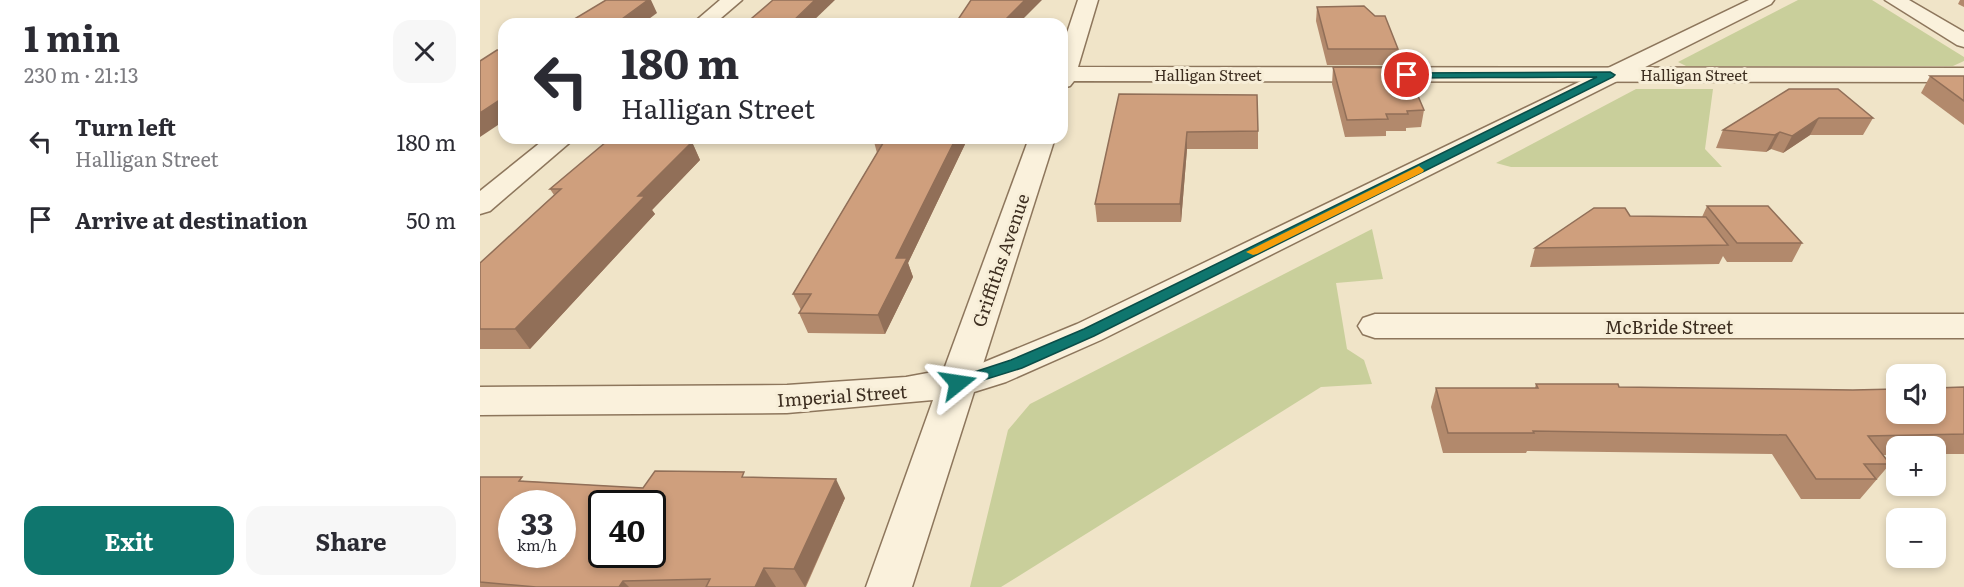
<!DOCTYPE html>
<meta charset="utf-8">
<style>
body{margin:0;font-family:Literata,serif;background:#f7f7f7;color:#2b2b33;height:100vh;display:flex;flex-direction:column;font-size:22px;white-space:nowrap}
*{box-sizing:border-box;margin:0}
p{font-size:20px;color:#7c7c81}
.icon{flex:none;width:33px;height:33px;fill:none;stroke:currentColor;stroke-width:2;stroke-linecap:round;stroke-linejoin:round}
.map{position:relative;flex:1;overflow:hidden}
.panel{display:flex;flex-direction:column;background:#fff;width:480px}
.panel>*{flex:none}
.hud{position:absolute;left:18px;top:18px;width:570px;height:126px;border-radius:18px;box-shadow:0 3px 9px #0003;background:#fff;color:#2b2b33;overflow:hidden}
.buttons{position:absolute;left:1406px;top:364px;display:grid;gap:12px}
.buttons a{display:grid;place-items:center;width:60px;height:60px;border-radius:12px;background:#fff;box-shadow:0 3px 9px #0003;font-size:30px}
.speed{position:absolute;left:18px;top:490px;display:flex;gap:12px;font-size:30px;font-weight:700;text-align:center}
.speed>*{display:grid;place-content:center;width:78px;height:78px;border-radius:50%;background:#fff;box-shadow:0 3px 9px #0003;line-height:1}
.speed small{font-size:15px;font-weight:400}
.speed .limit{border:3px solid #111;border-radius:9px;background:#fff;color:#111}
.pin{position:absolute;display:grid;place-items:center;width:51px;height:51px;color:#fff;margin:-26px;border:3px solid #fff;border-radius:50%;box-shadow:0 2px 6px #0007}
.me{position:absolute;width:66px;margin:-33px;rotate:75deg;stroke-linejoin:round;filter:drop-shadow(0 0 4px #0008)}
.turn{display:flex;align-items:center;gap:21px;height:126px;padding:0 24px;font-size:27px}
.turn .icon{width:78px;height:78px;stroke-width:2.5}
.turn b{display:block;font-size:42px;line-height:51px}
.round{display:grid;place-items:center;flex:none;width:63px;height:63px;border-radius:18px;background:#f7f7f7}
.head{display:flex;align-items:center;justify-content:space-between;height:102px;padding:0 24px}
h1{font-size:36px;font-weight:700;line-height:45px}
.button{display:flex;gap:12px;margin-top:auto;padding:12px 24px}
.button a{flex:1;height:69px;border-radius:18px;background:#0f766e;color:#fff;font-size:24px;font-weight:700;line-height:69px;text-align:center}
.button a+a{background:#f7f7f7;color:#2b2b33}
ul{padding:0;list-style:none}
li{display:flex;align-items:center;gap:18px;height:78px;padding:0 24px}
li div{flex:1}
li b{display:block;font-size:22px}
li em{font-style:normal}
main{display:flex;flex:1;min-height:0}
.map>svg:first-child{display:block}
</style>
<main>
<section class="panel">
<div class="head"><div><h1>1 min</h1><p>230 m · 21:13</p></div><a class="round"><svg class="icon" aria-label="close" viewBox="0 0 24 24"><path d="M6 6l12 12M18 6L6 18"/></svg></a></div>
<ul>
<li><svg class="icon" aria-label="left" viewBox="0 0 24 24"><path d="M17 20v-9H6M10 6l-5 5 5 5"/></svg><div><b>Turn left</b><p>Halligan Street</p></div><em>180 m</em></li>
<li><svg class="icon" aria-label="arrive" viewBox="0 0 24 24"><path d="M6 21V4h12l-3 4 3 4H6"/></svg><div><b>Arrive at destination</b></div><em>50 m</em></li>
</ul>
<div class="button"><a>Exit</a><a>Share</a></div>
</section>
<div class="map">
<svg width="1484" height="587" viewBox="0 0 1484 587">
<rect width="100%" height="100%" fill="#f0e4c8"/>
<g fill="#c9cf9b">
<path d="M1318,0H1392L1484,57V61L1473,66H1206L1198,62Z"/>
<path d="M1156,89H1233L1225,149L1242,167H1031L1016,163Z"/>
<path d="M892,229L903,279L856,283L867,349L884,360L892,384L841,387L521,587H490L528,430L550,404Z"/>
</g>
<g fill="none" stroke-linecap="round" stroke-linejoin="round">
<defs>
<g id="minor">
<path d="M240,0H262L234,24H212Z"/>
<path d="M598,0H618L598,67L1484,68V82L594,81L590,86L582,88V48Z"/>
<path d="M1405,0H1429L1484,32V47L1477,45Z"/>
<path d="M66,138H95L10,211L0,214V191Z"/>
<path d="M549,138H575L497,383L491,393L478,397L465,393L459,383Z"/>
<path d="M895,314H1484V338H895L883,334L878,326L883,318Z"/>
</g>
<path id="tertiary" d="M1269,0H1294L1291,4L621,340L526,382L494,392L432,587H386L453,400L307,413L0,415V387L307,385L426,377L502,363L597,324Z"/>
</defs>
<use href="#minor" stroke="#8d765c" stroke-width="3"/>
<use href="#tertiary" stroke="#8d765c" stroke-width="3"/>
<use href="#minor" fill="#faf1dc" fill-rule="evenodd"/>
<use href="#tertiary" fill="#faf1dc" fill-rule="evenodd"/>
</g>
<g fill="#b2896c">
<path d="M1480,0H1484V7L1478,4Z"/>
<path d="M837,7L918,49L916,65H847L836,21Z"/>
<path d="M853,67L944,110L941,127L926,128V131H906V136L865,137L852,84Z"/>
<path d="M1450,76H1484V125L1441,93Z"/>
<path d="M1309,89L1393,118L1383,135H1330L1303,153L1291,149L1286,152L1236,148L1243,130Z"/>
<path d="M639,94L778,131V149H707L701,222H617L615,204Z"/>
<path d="M135,138H215L210,142H212L220,160L172,210L175,214L50,349H0V263L74,195L70,189Z"/>
<path d="M393,138H488L428,263L433,277L405,334L328,333L319,313L321,310L313,294L397,153Z"/>
<path d="M1227,206L1322,243L1312,262H1247L1243,256L1239,264L1050,267L1055,248L1150,216L1222,217Z"/>
<path d="M1056,384L1139,387L1373,390L1484,387V454H1455V447H1416V455H1403L1410,464L1380,499H1321L1292,454L1047,451L1046,453H963L951,407L956,388H1055Z"/>
<path d="M0,477L45,481L163,488L267,477L365,498L326,587H0Z"/>
</g>
<g fill="#916f58">
<path d="M168,0H171L177,13L162,24H135Z"/>
<path d="M335,0H355L330,24H310Z"/>
<path d="M545,0H562L538,24H521Z"/>
<path d="M24,97V121L0,137V113Z"/>
<path d="M1339,118L1330,135L1303,153L1312,136Z"/>
<path d="M707,132V149L701,222L700,204Z"/>
<path d="M1300,132L1291,149L1286,152L1295,135Z"/>
<path d="M188,138H215L193,159L184,142Z"/>
<path d="M476,138H488L428,263L433,277L405,334L398,315L416,258Z"/>
<path d="M212,142L220,160L172,210L175,214L50,349L35,329L158,196Z"/>
<path d="M356,479L365,498L325,587L314,569Z"/>
<path d="M284,568L296,587H275Z"/>
<path d="M143,581L149,587H139Z"/>
</g>
<g fill="#cf9f7d" stroke="#916f58" stroke-width="1.5" fill-rule="evenodd">
<path d="M126,0H168L135,24H86Z"/>
<path d="M293,0H335L310,24H265Z"/>
<path d="M491,0H545L521,24H475Z"/>
<path d="M884,6L895,16H905L918,49H848L837,7Z"/>
<path d="M17,50H24V97L0,113V61Z"/>
<path d="M853,67L926,68L944,110L927,111L928,114H906L908,119L867,120Z"/>
<path d="M1450,76H1484V101Z"/>
<path d="M1309,89H1358L1393,118H1339L1312,136L1300,132L1295,135L1243,130Z"/>
<path d="M639,94L777,95L778,131L707,132L700,204H615Z"/>
<path d="M135,138H188L184,142H212L158,196H165L35,329H0V263L81,189H70L126,142H130Z"/>
<path d="M406,138H476L416,258H427L398,315L319,313L331,294H313Z"/>
<path d="M1227,206H1288L1322,243H1257Z"/>
<path d="M1114,208H1145L1150,216L1226,217L1248,245L1055,248Z"/>
<path d="M1056,384H1138L1139,387L1373,390L1416,389V414H1455V388L1484,387V434L1388,436L1410,464H1384L1396,479H1336L1306,435L1053,431L1054,433H968L956,388H1058Z"/>
<path d="M175,471L264,472L262,477L356,479L314,569L284,568L275,587H226L230,579L143,581L139,587H56L0,582V477H42L39,481L163,488ZM32,504H82V555H32ZM122,504H172V555H122Z"/>
</g>
<path fill="#0f766e" stroke="#0a4d48" stroke-width="1.5" d="M1130,72L1135,75L1133,77L614,336L542,368L478,388L470,383L473,379L531,360L604,329L1117,77L927,78L923,77V73Z"/>
<path fill="#f59e0b" d="M939,166L944,170L943,172L777,254L773,255L766,252Z"/>
<g text-anchor="middle" dominant-baseline="central" stroke-width="6" stroke-linejoin="round" paint-order="stroke">
<g font-size="15" fill="#3d2e20" stroke="#f7eed8">
<text x="728" y="74">Halligan Street</text>
<text x="1214" y="74">Halligan Street</text>
</g>
<g font-size="18" fill="#3d2e20" stroke="#f7eed8">
<text transform="translate(520 260) rotate(-71)">Griffiths Avenue</text>
<text x="1189" y="326">McBride Street</text>
<text transform="translate(362 395) rotate(-4)">Imperial Street</text>
</g>
</g>
</svg>
<div class="buttons">
<a><svg class="icon" aria-label="sound" viewBox="0 0 24 24"><path d="M4 9h4l5-4v14l-5-4H4zM17 9q2 3 0 6"/></svg></a>
<a>+</a>
<a>−</a>
</div>
<div class="speed"><div>33<small>km/h</small></div><div class="limit">40</div></div>
<div class="pin" style="left:927px;top:75px;background:#d93025"><svg class="icon" aria-label="arrive" viewBox="0 0 24 24"><path d="M6 21V4h12l-3 4 3 4H6"/></svg></div>
<svg class="me" style="left:478px;top:383px" viewBox="-20 -20 40 40"><path d="M0-17L14 15 0 8-14 15z" fill="#0f766e" stroke="#fff" stroke-width="4"/></svg>
<div class="hud">
<div class="turn"><svg class="icon" aria-label="left" viewBox="0 0 24 24"><path d="M17 20v-9H6M10 6l-5 5 5 5"/></svg><div><b>180 m</b>Halligan Street</div></div>
</div>
</div>
</main>
